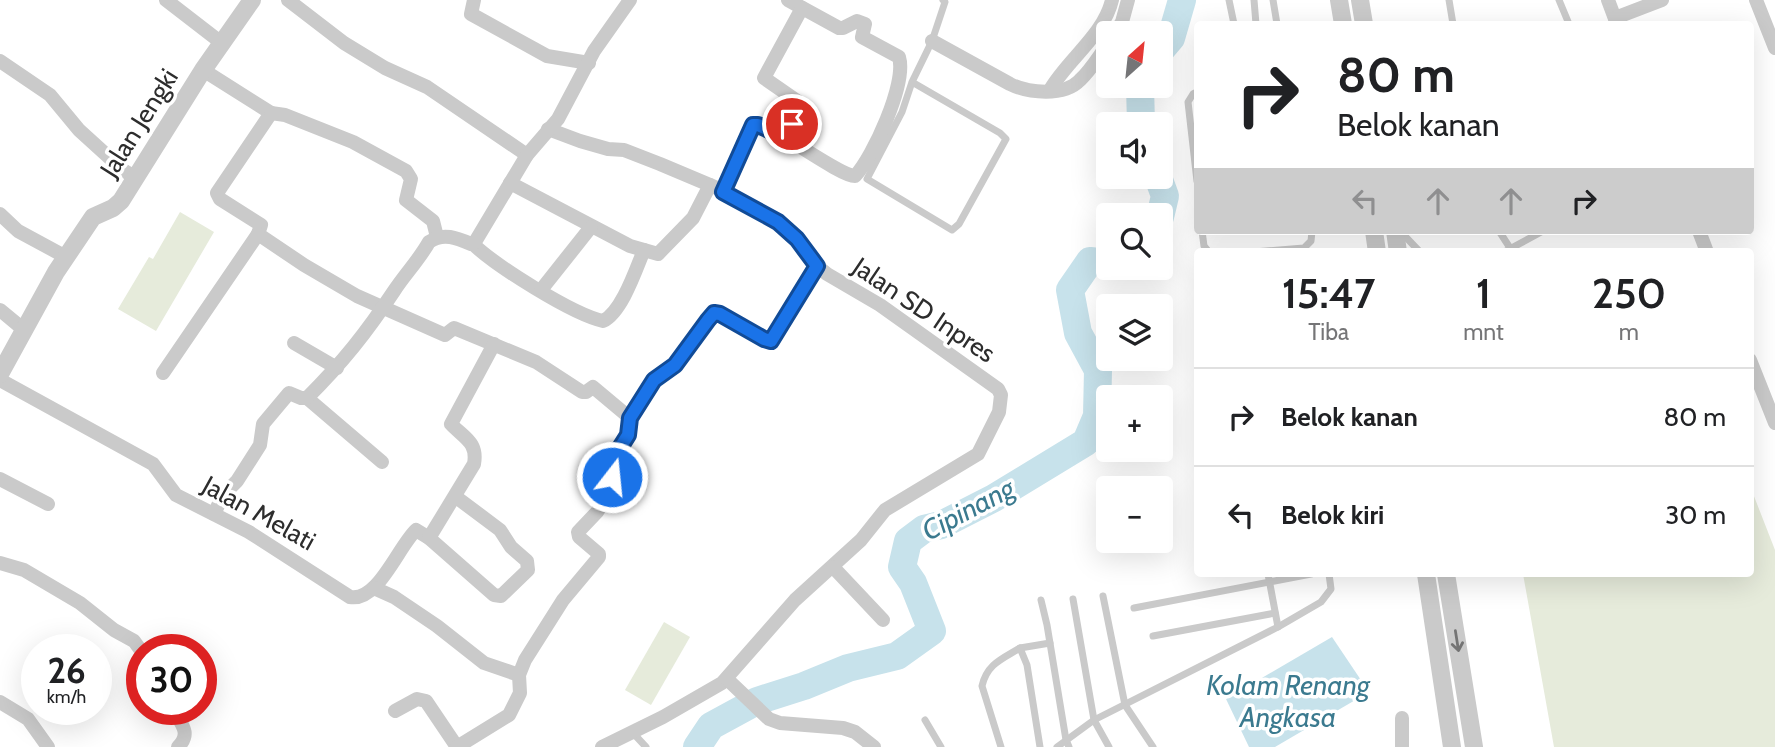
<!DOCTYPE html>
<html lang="id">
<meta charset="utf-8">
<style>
body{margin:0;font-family:Cabin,sans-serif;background:#f2f2f2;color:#202124;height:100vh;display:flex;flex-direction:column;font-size:26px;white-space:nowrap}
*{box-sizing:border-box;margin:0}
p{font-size:23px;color:#757577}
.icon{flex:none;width:38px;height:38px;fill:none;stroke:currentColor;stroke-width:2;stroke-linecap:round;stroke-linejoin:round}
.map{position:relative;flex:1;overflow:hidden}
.drawer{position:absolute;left:1194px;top:248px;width:560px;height:329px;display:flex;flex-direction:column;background:#fff;border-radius:7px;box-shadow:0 7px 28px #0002}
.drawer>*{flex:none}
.top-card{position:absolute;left:1194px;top:21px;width:560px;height:214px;border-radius:7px;box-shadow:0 7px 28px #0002;background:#fff;color:#202124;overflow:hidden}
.needle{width:46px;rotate:27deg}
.fabs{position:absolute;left:1096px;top:21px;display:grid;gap:14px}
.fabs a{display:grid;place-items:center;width:77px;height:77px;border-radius:7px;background:#fff;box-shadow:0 7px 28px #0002;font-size:35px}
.speed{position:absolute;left:21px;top:634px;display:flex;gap:14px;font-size:35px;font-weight:700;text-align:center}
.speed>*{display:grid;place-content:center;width:91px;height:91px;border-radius:50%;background:#fff;box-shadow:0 7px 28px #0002;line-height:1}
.speed small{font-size:18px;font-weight:400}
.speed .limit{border:10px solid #d22;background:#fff;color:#111}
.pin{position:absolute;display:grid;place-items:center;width:60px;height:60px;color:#fff;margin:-30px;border:4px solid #fff;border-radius:50%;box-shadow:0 2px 7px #0007}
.me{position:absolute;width:77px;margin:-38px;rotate:16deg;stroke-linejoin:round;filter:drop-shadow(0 0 5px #0008)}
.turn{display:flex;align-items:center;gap:24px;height:147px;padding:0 28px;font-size:32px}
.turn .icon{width:91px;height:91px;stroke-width:2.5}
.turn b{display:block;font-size:49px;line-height:60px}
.lanes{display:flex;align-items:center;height:66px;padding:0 28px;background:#0003;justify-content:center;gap:35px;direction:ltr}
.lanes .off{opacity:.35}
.eta{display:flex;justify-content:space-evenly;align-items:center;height:119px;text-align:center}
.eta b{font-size:42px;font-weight:600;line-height:49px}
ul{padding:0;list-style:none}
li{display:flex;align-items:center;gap:21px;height:98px;padding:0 28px;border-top:2px solid #e0e0e0}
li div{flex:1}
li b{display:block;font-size:26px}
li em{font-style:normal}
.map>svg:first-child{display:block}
</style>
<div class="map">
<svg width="1775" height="747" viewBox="0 0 1775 747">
<rect width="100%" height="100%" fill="#fff"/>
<g fill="#e6ebdb">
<path d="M180,212L214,232L156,331L118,309L149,257L153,259Z"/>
<path d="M1750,486L1775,550V747H1554L1523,574H1750Z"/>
<path d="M664,622L690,637L651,705L625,690Z"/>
</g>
<path fill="#c7e2eb" d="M1332,637L1369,692L1275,747H1249L1226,699Z"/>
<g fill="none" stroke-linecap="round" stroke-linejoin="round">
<g stroke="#c7e2eb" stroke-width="28">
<path d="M1160,51L1171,38L1182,0"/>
<path d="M1140,86L1141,124"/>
<path d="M1158,177L1165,196L1160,217"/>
<path d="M697,747L711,726L757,701L804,686L848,668L897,656L932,631L913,583L902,567L908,541L924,529L941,525L994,498L1086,442L1097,416L1098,370L1078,333L1070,290L1090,261L1108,263"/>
</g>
<g stroke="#cacaca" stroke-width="7">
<path d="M1229,0L1234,24"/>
<path d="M1254,0L1256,24"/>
<path d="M1273,0L1277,24"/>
<path d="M1449,0L1453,24"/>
<path d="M1559,0L1569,24"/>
<path d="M912,82L1000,133L1006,139L959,224L952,230L867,179L902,112L912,82L932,41L945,2L943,0"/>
<path d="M1197,92L1193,94L1188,102L1197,181"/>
<path d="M1202,231L1204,246L1209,252"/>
<path d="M1400,231L1420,252"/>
<path d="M1499,231L1512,251"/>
<path d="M1254,252L1304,248L1311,241L1312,231"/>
<path d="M1504,252L1543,231"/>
<path d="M1268,574L1278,627"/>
<path d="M1103,596L1125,705L1153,747"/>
<path d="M1073,599L1094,720L1109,747"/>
<path d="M1041,600L1047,625L1066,740L1069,747"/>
<path d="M1134,608L1311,574"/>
<path d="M1153,636L1275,613"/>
<path d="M1020,648L1050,643"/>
<path d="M925,720L941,747"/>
<path d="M633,733L646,747"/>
<path d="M1001,747L982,686C987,664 1002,659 1020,648L1027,665L1040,747"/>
<path d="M1057,747L1094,720L1278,627L1321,602L1331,589L1329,574"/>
</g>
<g stroke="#cacaca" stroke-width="14">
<path d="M166,0L223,44"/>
<path d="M288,0L344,43L385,68L427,87L527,155"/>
<path d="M474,0L471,14L547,56L589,63"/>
<path d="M1608,0L1617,24"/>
<path d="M1756,0L1775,48"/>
<path d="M1615,18L1662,0"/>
<path d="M1115,33L1122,22L1128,0"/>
<path d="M932,41L1010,84C1028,93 1064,97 1080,80C1091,70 1099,56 1108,44"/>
<path d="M0,61L50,95L79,130L123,170L136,178"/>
<path d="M203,70L271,113L217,193L220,199L261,225L258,234L304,265L357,296L445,335L454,328L536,362L582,392H586L593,387L630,418"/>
<path d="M1050,90C1067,60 1104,35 1112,0"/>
<path d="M271,113L285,115L353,142L406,171L411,179L406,200L433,221L437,237"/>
<path d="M548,129L580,141L608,149L624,150L660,164L717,188L778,222L797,239L817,266L827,274L880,305L998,389L1001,395L999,412L978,454L885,510L861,540L795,600L722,683L663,717L602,747"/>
<path d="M784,137C799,145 843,176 855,176C873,157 907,83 899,57L862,37L865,24L857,21L843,28H839L788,0"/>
<path d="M510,183L630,246L658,254L693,218L710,185"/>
<path d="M723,192L753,125H758L784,137L802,110L800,103L764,78L802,8"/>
<path d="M0,214L18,231L66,257"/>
<path d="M1699,231L1707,252"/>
<path d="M473,244C496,266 572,314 603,321C622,312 636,269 644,250"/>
<path d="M541,290L591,227"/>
<path d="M0,310L23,329"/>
<path d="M294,343L337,368"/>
<path d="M1750,360L1775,423"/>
<path d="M163,373L258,234"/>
<path d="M0,380L153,464L176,495L249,532L350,597C378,602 398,547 416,530L429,538L494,595L501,596L528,570L527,561L511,547L500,530L456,497"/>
<path d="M382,462L307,398C343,362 366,333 394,291C405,274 419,260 429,242C443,232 457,238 471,244L475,242L527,155L558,119L594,51L630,0"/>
<path d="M0,479L48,504"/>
<path d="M214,514L223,495L237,481L260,445L263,424L289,393L301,398H307"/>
<path d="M429,538L474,464C478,442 464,438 451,424L494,344"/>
<path d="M0,563L24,570L80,603L114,630L134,641L142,652"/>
<path d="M833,567L883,620"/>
<path d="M374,588L394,597L437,626L484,663L519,675"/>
<path d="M727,679L769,719L780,723L843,728L855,732L874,747"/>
<path d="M0,702L28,719L48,747"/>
<path d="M173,709C181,724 192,733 178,747"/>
<path d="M395,711L417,699L426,701L457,747"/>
<path d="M1402,718V747"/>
<path d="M457,747L509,715L520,693L519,675L525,660L563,600L599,557V554L579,537L578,532L597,512L609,493L612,477L611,462L628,435L630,418L654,380L675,365L714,313L720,314L764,339L773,340L817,266"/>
</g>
<g stroke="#cacaca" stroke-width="18">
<path d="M1339,0L1343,24"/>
<path d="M1360,0L1364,24"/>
<path d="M1374,231L1377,252"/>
<path d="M1395,231L1398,252"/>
<path d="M0,374L56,272L93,217L113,208L121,201L203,70L252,0"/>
<path d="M1426,574L1452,747"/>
<path d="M1446,574L1474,747"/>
</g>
</g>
<defs><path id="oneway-shaft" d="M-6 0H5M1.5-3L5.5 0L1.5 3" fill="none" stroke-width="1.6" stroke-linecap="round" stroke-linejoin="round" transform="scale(1.75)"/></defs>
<use stroke="#747474" href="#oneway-shaft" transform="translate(1457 641) rotate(81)"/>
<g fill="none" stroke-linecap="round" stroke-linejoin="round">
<defs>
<path id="route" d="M612,477L611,462L628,435L630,418L654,380L675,365L708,320L714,313L720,314L764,339L771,341L817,266L797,239L778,222L723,192L753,125H758L785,137L792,124"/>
</defs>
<use href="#route" stroke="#114b97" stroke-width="18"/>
<use href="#route" stroke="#1a73e8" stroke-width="12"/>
</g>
<g text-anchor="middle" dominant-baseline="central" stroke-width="7" stroke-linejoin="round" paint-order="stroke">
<g font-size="26" fill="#2d2d2d" stroke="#fff">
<text transform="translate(139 123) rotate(-58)">Jalan Jengki</text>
<text transform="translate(924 310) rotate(34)">Jalan SD Inpres</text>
<text transform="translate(259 513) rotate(29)">Jalan Melati</text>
</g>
<g font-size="28" font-style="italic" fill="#3b7a8f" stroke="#fff">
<text transform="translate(968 509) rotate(-28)">Cipinang</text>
<text x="1288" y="685">Kolam Renang<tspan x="1288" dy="32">Angkasa</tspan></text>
</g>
</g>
</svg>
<div class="fabs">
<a><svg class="needle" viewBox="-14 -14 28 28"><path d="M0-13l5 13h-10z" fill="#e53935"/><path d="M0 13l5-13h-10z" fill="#757577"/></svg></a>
<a><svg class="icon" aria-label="sound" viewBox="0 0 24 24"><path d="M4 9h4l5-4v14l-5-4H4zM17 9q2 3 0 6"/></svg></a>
<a><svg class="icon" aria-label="search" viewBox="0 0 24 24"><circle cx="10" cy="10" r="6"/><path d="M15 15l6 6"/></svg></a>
<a><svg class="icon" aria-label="layers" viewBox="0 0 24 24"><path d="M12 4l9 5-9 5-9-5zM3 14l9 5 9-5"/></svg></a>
<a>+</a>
<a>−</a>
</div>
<div class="speed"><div>26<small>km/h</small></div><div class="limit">30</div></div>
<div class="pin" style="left:792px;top:124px;background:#d93025"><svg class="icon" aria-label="arrive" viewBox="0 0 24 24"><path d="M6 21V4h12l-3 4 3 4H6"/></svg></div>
<svg class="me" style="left:612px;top:477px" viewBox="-20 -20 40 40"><circle r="17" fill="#1a73e8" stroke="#fff" stroke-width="3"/><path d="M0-11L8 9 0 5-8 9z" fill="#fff"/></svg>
<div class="top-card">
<div class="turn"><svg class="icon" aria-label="right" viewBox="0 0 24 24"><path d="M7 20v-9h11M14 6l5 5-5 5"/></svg><div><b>80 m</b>Belok kanan</div></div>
<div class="lanes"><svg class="icon off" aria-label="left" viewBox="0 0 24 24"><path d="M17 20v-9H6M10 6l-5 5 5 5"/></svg><svg class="icon off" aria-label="ahead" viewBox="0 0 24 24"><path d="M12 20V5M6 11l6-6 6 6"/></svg><svg class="icon off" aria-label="ahead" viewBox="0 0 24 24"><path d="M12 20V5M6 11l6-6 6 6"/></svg><svg class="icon" aria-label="right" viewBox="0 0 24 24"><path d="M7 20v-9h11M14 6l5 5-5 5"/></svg></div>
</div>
<section class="drawer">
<div class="eta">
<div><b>15:47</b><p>Tiba</p></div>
<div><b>1</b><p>mnt</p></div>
<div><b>250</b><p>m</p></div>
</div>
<ul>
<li><svg class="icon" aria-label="right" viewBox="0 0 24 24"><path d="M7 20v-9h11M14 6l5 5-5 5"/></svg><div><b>Belok kanan</b></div><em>80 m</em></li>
<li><svg class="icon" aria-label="left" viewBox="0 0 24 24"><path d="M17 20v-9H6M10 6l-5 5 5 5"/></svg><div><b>Belok kiri</b></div><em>30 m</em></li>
</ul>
</section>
</div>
